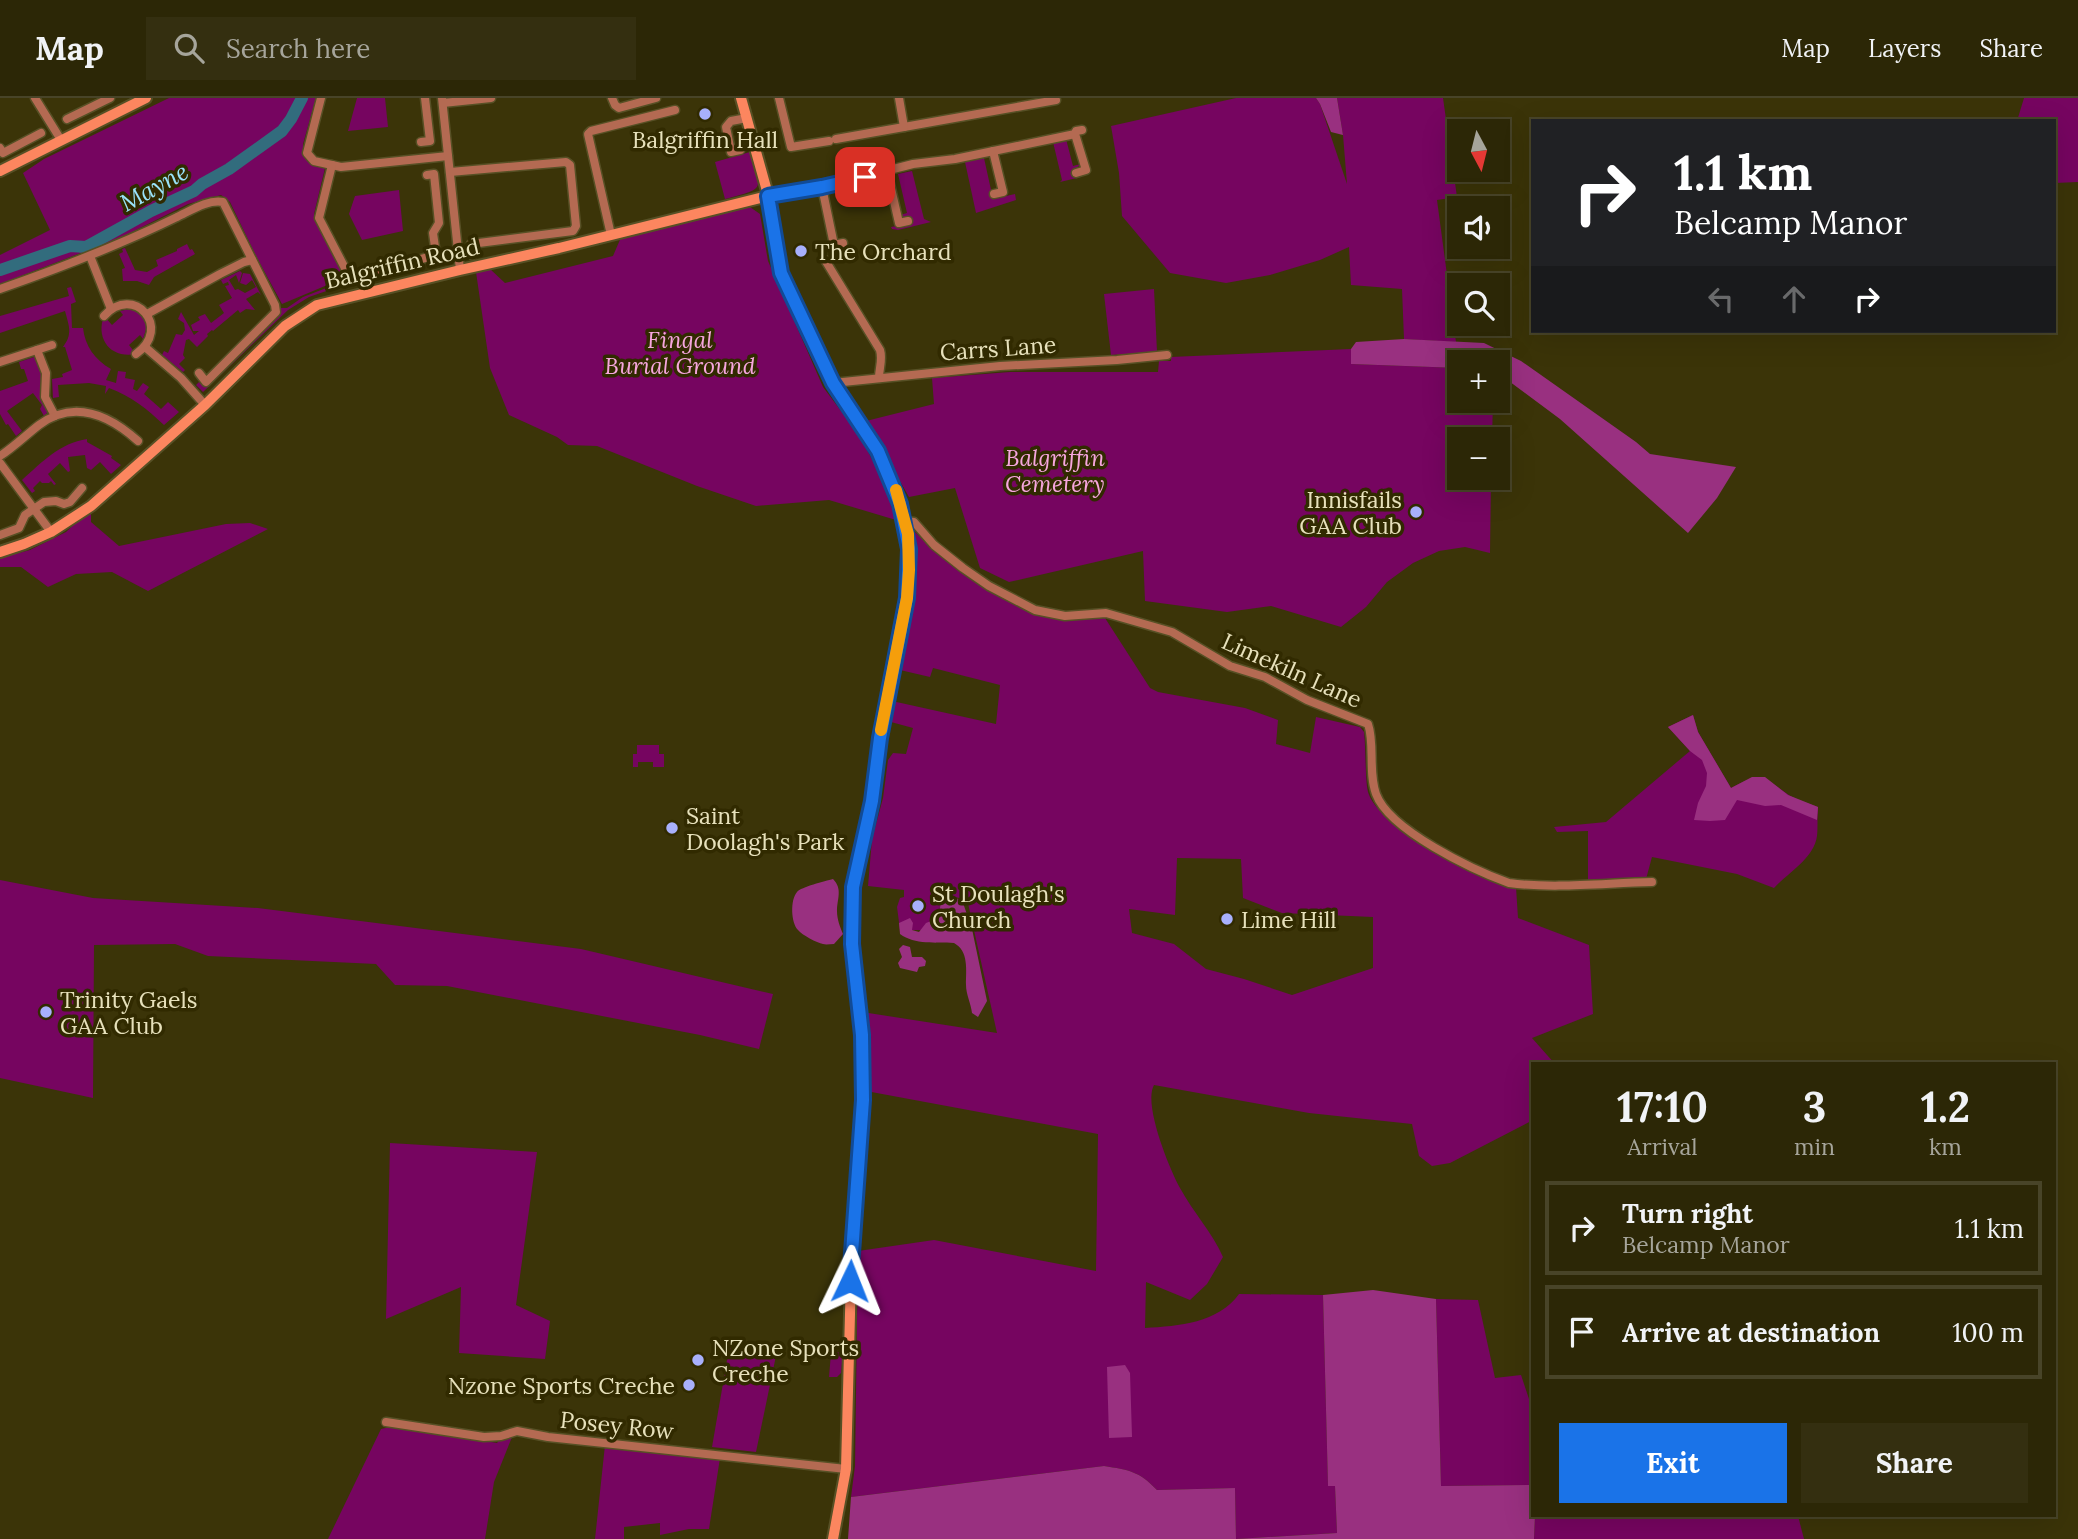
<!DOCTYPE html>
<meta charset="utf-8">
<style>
body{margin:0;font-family:Lora,serif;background:#342f10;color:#f1f3f6;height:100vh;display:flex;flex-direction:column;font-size:26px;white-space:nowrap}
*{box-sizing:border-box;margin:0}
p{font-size:23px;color:#a6a59b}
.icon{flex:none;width:38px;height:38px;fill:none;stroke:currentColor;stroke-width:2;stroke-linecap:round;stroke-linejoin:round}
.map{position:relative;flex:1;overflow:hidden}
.panel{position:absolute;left:1531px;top:964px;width:525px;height:455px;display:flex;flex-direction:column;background:#2c2706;border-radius:0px;box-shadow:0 7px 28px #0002,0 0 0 2px #484428}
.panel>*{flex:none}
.top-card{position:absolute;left:1531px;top:21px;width:525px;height:214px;border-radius:0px;box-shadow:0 7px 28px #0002,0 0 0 2px #484428;background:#202124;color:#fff;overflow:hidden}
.needle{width:46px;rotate:173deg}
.fabs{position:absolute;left:1447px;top:21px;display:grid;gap:14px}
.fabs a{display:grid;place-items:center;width:63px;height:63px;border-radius:0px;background:#2c2706;box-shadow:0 7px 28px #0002,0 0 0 2px #484428;font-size:35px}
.pin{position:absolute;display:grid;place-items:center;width:60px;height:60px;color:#fff;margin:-30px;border-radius:14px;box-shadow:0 4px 10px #0006}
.me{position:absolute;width:77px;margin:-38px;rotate:2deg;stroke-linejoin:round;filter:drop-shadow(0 0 5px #0008)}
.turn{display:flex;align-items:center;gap:24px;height:147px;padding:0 28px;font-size:32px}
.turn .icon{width:91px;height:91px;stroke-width:2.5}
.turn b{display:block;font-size:49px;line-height:60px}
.lanes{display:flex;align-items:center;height:66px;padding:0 28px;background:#0003;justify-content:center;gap:35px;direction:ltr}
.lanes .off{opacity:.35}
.eta{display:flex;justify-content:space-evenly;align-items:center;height:119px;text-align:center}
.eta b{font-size:42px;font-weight:800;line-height:49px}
.primary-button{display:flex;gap:14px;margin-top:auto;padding:14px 28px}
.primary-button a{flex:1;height:80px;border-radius:0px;background:#1a73e8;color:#fff;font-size:28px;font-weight:800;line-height:80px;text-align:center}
.primary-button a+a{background:#342f10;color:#f1f3f6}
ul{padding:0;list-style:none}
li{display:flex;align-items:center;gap:21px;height:94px;margin:0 14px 10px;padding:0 14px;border:4px solid #484428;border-radius:0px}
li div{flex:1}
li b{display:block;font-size:26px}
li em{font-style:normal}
header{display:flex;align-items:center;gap:42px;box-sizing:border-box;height:98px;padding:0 35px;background:#2c2706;border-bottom:2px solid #484428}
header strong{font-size:33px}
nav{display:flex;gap:38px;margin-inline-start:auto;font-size:24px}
.search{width:490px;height:63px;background:#342f10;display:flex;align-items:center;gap:18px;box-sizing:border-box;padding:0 24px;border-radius:0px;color:#a6a59b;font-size:26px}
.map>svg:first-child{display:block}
</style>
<header>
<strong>Map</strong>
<div class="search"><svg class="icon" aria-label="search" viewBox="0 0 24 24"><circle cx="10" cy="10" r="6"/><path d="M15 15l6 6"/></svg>Search here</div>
<nav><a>Map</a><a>Layers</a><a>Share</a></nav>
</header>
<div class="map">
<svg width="2078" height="1441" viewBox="0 0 2078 1441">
<rect width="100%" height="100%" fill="#3b3408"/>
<g fill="#760560" fill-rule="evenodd">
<path d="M169,0H316L303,46L304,58L311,65L325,70L314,116L344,180L282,206L256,158L230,104L221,97L188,106L120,140L0,186V157L50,132L23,75L44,61Z"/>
<path d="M357,0H385L388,29L348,33Z"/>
<path d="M1236,0H1316L1320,6L1347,86L1343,37L1337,0H1443L1457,99L1437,102L1456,244L1404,241L1402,191L1351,187L1349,149L1320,162L1270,177L1226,185L1170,175L1122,118L1119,75L1111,28Z"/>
<path d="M2024,0H2078V84L2055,85L2054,23H2017Z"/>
<path d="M1066,41L1073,68L1081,66L1074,72L1077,80L1060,84L1062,82L1053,44Z"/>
<path d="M750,54C762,93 766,90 725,101L715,64Z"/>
<path d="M984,60L993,101L1015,96L1016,102L976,115L965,64Z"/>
<path d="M912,73L924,121L931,124L898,132L892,131L891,129L909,126L907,121L900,117L907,115L898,76Z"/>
<path d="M399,92L403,133L362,142L349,116L355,98Z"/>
<path d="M750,109L760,116L768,163L823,289L859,337L881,378L896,422L829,402L756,408L697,388L597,348L568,347L557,339L509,317L490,270L476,174L490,171L505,185L613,158L622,137Z"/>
<path d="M187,146L190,152L192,151L195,156L154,179L149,187L137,183H123L122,171L125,170L119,156L123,154L122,151L125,150L135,172L147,174L158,168L156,162L177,153V151Z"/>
<path d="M240,173L242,175L239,185L236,177L229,182L235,192L238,191L245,195L256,189L252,182L246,187L240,185L243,175L250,176L261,197L258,194L246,201L255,212L246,211L240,215L238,212L213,233L212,232L207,236L208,238L197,249L189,241L186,242L183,257L185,260L179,266L185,272L183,274L162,257L164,253L168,255L176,236L182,237L185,232L184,225L178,221L181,214L194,237L199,233H193L191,227L200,222L198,219L205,216L211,225L224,215L219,207L232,200L225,188L229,187L228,184L223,186L221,182Z"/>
<path d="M334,187L335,190L309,199L288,212L203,294L196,287L199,284L205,289L278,218L280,210H287L303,199Z"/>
<path d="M71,189L76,204L71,206L72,230H83C85,248 95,262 111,271L106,282L116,285L118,273L126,274L125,280L135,282L133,291L137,293L143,285L149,289L144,296L161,311L168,304L179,314L164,327C147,311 131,298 109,290L105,296L106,288L89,285L58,287L59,299L53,300L52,281L63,279L62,276L72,272L65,249H63C73,236 69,228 65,213L0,235V218L69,198L67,190Z"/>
<path d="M1154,191L1157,254L1111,257L1104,196Z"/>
<path d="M130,211L139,213L146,220L147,228L143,241L140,237L129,247L136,256C111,261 95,241 104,218L112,227L123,217L120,213Z"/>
<path d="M1351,251V266L1459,270L1460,303H1493L1492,341H1460V380H1491L1490,455L1465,449L1439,453L1413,465L1387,484L1366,509L1341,529L1271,508L1227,514L1145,503L1143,453L1009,484L980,470L955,390L909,399L866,323L934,306L932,280L1010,274H1158L1159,263H1171V259Z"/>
<path d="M34,259C46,270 39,284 42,298C43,303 46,309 48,314L44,318L40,311L42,307L33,295L7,313L22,333L16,338L8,326L6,327L0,316V293L28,283L24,271H21L19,264Z"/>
<path d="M87,341V344L112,358L111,360L121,367L111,376L100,364L91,372L87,370L85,357L68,359L70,373L68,374L60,365L48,376L56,386L54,387L51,383L49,385H42L40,383L33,390L35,393L32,395L22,382C42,364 60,345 87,341Z"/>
<path d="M91,410V424L119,448L226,426L250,425L268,431L148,493L112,474L76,476L48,489L21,469H0V460L30,452L66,434Z"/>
<path d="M915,434C940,459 967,476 998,494C1019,506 1038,519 1062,522C1077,524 1091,519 1105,520L1150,590L1158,594L1245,610L1278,622L1276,646L1310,655L1316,619L1360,629L1364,634C1366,651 1365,680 1368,694C1377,726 1464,774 1494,784C1501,787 1509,788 1516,789L1518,820L1589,847L1593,916L1532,940L1555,966H1533V1022L1450,1065L1432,1068L1419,1058L1412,1026L1309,1015L1154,987C1143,1006 1169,1070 1180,1090C1193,1114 1212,1134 1223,1159L1207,1186L1190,1202L1146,1184L1145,1230C1179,1228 1218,1225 1239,1196L1323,1197L1328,1387L1335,1388L1337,1435L1236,1441L1235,1390L1157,1392C1139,1373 1129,1372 1104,1368L851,1399L855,1368L858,1153L934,1142L1096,1173L1098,1036L866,993L862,914L997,935L967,801L940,797L941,832H900L897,809L900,800L904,799V792L868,788L872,741L883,700L888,662L893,655L906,656L913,630L891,624L892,603L996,626L1000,587L933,570L930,579L900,572L915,491ZM1177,760L1241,761L1243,800L1282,815L1373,819V870L1292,897L1244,881L1206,871L1174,846L1132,835L1129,811L1175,817Z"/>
<path d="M1693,617L1698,634L1731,690C1762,674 1759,676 1786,695C1795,702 1807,705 1818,709C1817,719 1818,729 1817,738C1814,760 1789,774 1774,790L1737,776L1652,759L1646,781L1588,783V733L1557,734L1554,729L1606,724L1690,653L1668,629Z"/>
<path d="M637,647H659V656H664V669H653V664H638V669H633V656H637Z"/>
<path d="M0,782L93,800L258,810L581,851L773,896L759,951L700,937L447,888L395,887L376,866L208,858L175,846L94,847L93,1000L0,980Z"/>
<path d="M390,1045L537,1054L516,1207L550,1223L545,1261L459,1255L461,1189L386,1221Z"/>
<path d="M1436,1201L1478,1202L1495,1280L1521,1277L1533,1313V1387L1441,1388Z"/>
<path d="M730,1245L777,1253L756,1354L712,1349Z"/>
<path d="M814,1250L843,1255L841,1275L837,1279H829L831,1255L814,1252Z"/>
<path d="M395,1328L497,1345L507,1333L514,1334L494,1384L485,1441H328L381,1331Z"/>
<path d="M605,1347L720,1360L709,1431H689L660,1437V1425L624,1429V1441H595Z"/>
<path d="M1535,1418H1798L1804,1441H1534Z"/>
</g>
<g fill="#993080">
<path d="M1316,0H1337L1343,37L1331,34L1320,6Z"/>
<path d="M1404,241L1484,245L1521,263L1636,344L1650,356L1736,369L1717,400L1688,435L1560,321L1498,275V264H1460L1459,270L1351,266V251L1356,244Z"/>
<path d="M1693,617L1698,634L1731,690L1752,679H1765L1788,697L1818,709L1817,722L1781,707L1765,708L1737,702L1725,722L1710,723L1694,722L1698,705L1706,688L1707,675L1702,662L1690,653L1668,629Z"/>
<path d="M833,781C843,791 837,801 837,813C837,821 840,829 843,836L834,846C830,846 826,847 823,846C817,845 802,837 798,832C791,825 790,802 797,794C801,789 825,783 833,781Z"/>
<path d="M947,798L962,802L972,831L987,903L978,919L972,915C971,906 966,896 966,887C966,872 969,853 954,845C936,844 915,847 900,836L899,825L910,820L913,825L912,832L919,834L926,825L939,820L941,800Z"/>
<path d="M903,847L910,849L912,859H922L926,863L925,868L919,869L917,874L900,870L898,865L902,859L899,851Z"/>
<path d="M1373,1192L1436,1201L1441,1388L1533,1387V1418H1535L1534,1441H848L851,1399L1104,1368C1129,1372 1139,1373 1157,1392L1235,1390L1236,1441L1337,1435L1335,1388H1328L1323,1197Z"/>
<path d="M1125,1267L1130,1275L1132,1339L1109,1340L1107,1269Z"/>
</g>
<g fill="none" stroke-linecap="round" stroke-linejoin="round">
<path stroke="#326c7d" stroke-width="12" d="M0,172L70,148L86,149L151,113L194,93L202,86L229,71L282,33L291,21L302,0"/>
<defs>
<g id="street">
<path d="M35,0L61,42"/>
<path d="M321,0L307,55L314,63L341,69L448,58"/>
<path d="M442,0L460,172"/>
<path d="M612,0L615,7L619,10L656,0"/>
<path d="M779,0L791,49L829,43"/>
<path d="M443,5L491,0"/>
<path d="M67,21L110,0"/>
<path d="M904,29L1056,2L1055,0"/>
<path d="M1075,36L1086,72L1076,75"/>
<path d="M836,41L904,29L899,0"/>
<path d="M421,44L430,43L425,0"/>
<path d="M0,50L3,55L41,35"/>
<path d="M740,52L731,54L726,29L731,23L747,20"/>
<path d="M993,53L1003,94L994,96"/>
<path d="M332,67L319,120L348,176L353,178L425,160L432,154L435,149L433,135L439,125L434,76L427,77"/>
<path d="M887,73L899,125L908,123"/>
<path d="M450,74L566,64L570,67L576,128L573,133L471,146L472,157"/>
<path d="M822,89L834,147L843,145"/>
<path d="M768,98L822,89L913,66L955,61L1075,36L1076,33L1082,32"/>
<path d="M611,137L588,36L591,33L675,12"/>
<path d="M90,158L111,211"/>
<path d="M825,162L880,252C883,262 879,270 879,280"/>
<path d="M0,191C60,170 120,147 177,119C190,113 208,101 223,104L275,207L276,214L206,284L199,275"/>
<path d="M147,216L220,176L244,164L252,162"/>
<path d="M104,218C134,185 173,230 136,256"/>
<path d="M145,249L181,280L205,307"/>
<path d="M37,252L46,275L45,299L55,318"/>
<path d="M0,264L52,247"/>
<path d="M833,285L1000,268L1117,262L1167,257"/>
<path d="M0,358C14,349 26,337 39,327C74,301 109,317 138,343"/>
<path d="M0,365L51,434"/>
<path d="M905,423L914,424L934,447L963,470L989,488L1035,512L1065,518L1106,515L1172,534L1230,568L1265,579L1307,602L1368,626C1375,646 1368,674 1376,696C1389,732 1473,772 1509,785C1555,791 1605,785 1652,784"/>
<path d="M0,437L19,430L25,417L44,404L56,403L64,406L70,404L82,390"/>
<path d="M386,1324L484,1339L501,1338L517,1333L548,1339L846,1371"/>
</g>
<g id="secondary">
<path d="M741,0L767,93L781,175L833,285L878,353L900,406L909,451L907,500L880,641L872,703L852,798V846L862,937L863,1002L852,1138L846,1371L833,1441"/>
<path d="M0,73L146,0"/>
<path d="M0,454L24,446L51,434L91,408L205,307L285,228L317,207L460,172L559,150L768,98"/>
</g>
</defs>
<use href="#street" stroke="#575025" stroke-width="11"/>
<use href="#secondary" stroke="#575025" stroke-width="14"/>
<use href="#street" stroke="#b46a52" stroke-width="8"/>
<use href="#secondary" stroke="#fc865f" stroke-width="10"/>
</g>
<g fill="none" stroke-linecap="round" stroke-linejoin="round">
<defs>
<path id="route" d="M850,1183L863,1002L862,937L852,846L853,789L872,703L880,640L907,500L909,451L900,406L878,353L833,285L781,175L768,98L822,89L865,79"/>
</defs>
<use href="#route" stroke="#114b97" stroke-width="18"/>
<use href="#route" stroke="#1a73e8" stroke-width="12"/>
<path stroke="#f59e0b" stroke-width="12" d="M881,632L907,500L909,472L908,436L896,392"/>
</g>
<g fill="#a8b0fc" stroke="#312a00" stroke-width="2.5">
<circle cx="705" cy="16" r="7"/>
<circle cx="801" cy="153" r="7"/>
<circle cx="1416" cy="414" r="7"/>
<circle cx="672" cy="730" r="7"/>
<circle cx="918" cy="808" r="7"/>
<circle cx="1227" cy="821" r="7"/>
<circle cx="46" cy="914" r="7"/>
<circle cx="698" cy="1262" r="7"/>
<circle cx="689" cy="1287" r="7"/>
</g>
<g text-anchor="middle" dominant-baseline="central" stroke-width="7" stroke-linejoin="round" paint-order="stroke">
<g font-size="23" fill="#e7e1bb" stroke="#312a00" text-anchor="start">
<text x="705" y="41" text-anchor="middle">Balgriffin Hall</text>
<text x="815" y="153">The Orchard</text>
<text x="1402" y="401" text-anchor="end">Innisfails<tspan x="1402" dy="26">GAA Club</tspan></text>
<text x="686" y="717">Saint<tspan x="686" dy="26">Doolagh's Park</tspan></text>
<text x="932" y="795">St Doulagh's<tspan x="932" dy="26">Church</tspan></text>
<text x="1241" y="821">Lime Hill</text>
<text x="60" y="901">Trinity Gaels<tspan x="60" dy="26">GAA Club</tspan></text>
<text x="712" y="1249">NZone Sports<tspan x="712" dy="26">Creche</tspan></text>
<text x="675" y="1287" text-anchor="end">Nzone Sports Creche</text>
</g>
<g font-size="23" fill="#e7e1bb" stroke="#312a00">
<text transform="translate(402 165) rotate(-13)">Balgriffin Road</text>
<text transform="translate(998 250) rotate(-4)">Carrs Lane</text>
<text transform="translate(1292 572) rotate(24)">Limekiln Lane</text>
<text transform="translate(617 1327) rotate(6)">Posey Row</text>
</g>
<g font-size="23" font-style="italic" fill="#f7a6de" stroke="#312a00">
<text x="680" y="241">Fingal<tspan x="680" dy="26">Burial Ground</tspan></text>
<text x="1055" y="359">Balgriffin<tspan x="1055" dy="26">Cemetery</tspan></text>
</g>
<g font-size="24" font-style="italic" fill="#9ae3f9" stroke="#312a00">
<text transform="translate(154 89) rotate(-29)">Mayne</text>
</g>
</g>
</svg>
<div class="fabs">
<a><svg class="needle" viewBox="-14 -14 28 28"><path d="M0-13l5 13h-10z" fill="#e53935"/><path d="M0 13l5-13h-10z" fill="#a6a59b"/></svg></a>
<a><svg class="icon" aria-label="sound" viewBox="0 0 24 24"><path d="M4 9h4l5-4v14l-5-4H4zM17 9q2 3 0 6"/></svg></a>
<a><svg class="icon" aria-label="search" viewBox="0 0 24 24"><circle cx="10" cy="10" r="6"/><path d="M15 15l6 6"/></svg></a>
<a>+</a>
<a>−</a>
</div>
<div class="pin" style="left:865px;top:79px;background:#d93025"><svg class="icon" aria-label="arrive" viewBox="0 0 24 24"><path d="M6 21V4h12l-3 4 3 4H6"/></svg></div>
<svg class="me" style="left:850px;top:1183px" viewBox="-20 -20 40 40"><path d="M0-17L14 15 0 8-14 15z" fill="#1a73e8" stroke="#fff" stroke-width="4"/></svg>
<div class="top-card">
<div class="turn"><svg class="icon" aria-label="right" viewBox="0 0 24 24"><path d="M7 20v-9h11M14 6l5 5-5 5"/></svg><div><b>1.1 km</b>Belcamp Manor</div></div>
<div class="lanes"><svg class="icon off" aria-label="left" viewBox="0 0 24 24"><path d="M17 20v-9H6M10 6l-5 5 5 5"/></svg><svg class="icon off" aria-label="ahead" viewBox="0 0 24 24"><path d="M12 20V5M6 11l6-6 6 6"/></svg><svg class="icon" aria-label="right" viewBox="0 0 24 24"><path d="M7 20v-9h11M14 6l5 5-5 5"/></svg></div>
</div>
<section class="panel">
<div class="eta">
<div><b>17:10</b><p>Arrival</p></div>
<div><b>3</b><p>min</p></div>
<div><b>1.2</b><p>km</p></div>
</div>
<ul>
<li><svg class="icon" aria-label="right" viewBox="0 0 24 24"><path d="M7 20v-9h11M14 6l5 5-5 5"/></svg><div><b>Turn right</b><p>Belcamp Manor</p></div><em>1.1 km</em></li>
<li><svg class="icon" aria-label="arrive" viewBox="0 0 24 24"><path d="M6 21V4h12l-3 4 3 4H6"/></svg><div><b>Arrive at destination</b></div><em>100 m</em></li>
</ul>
<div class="primary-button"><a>Exit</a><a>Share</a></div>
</section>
</div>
